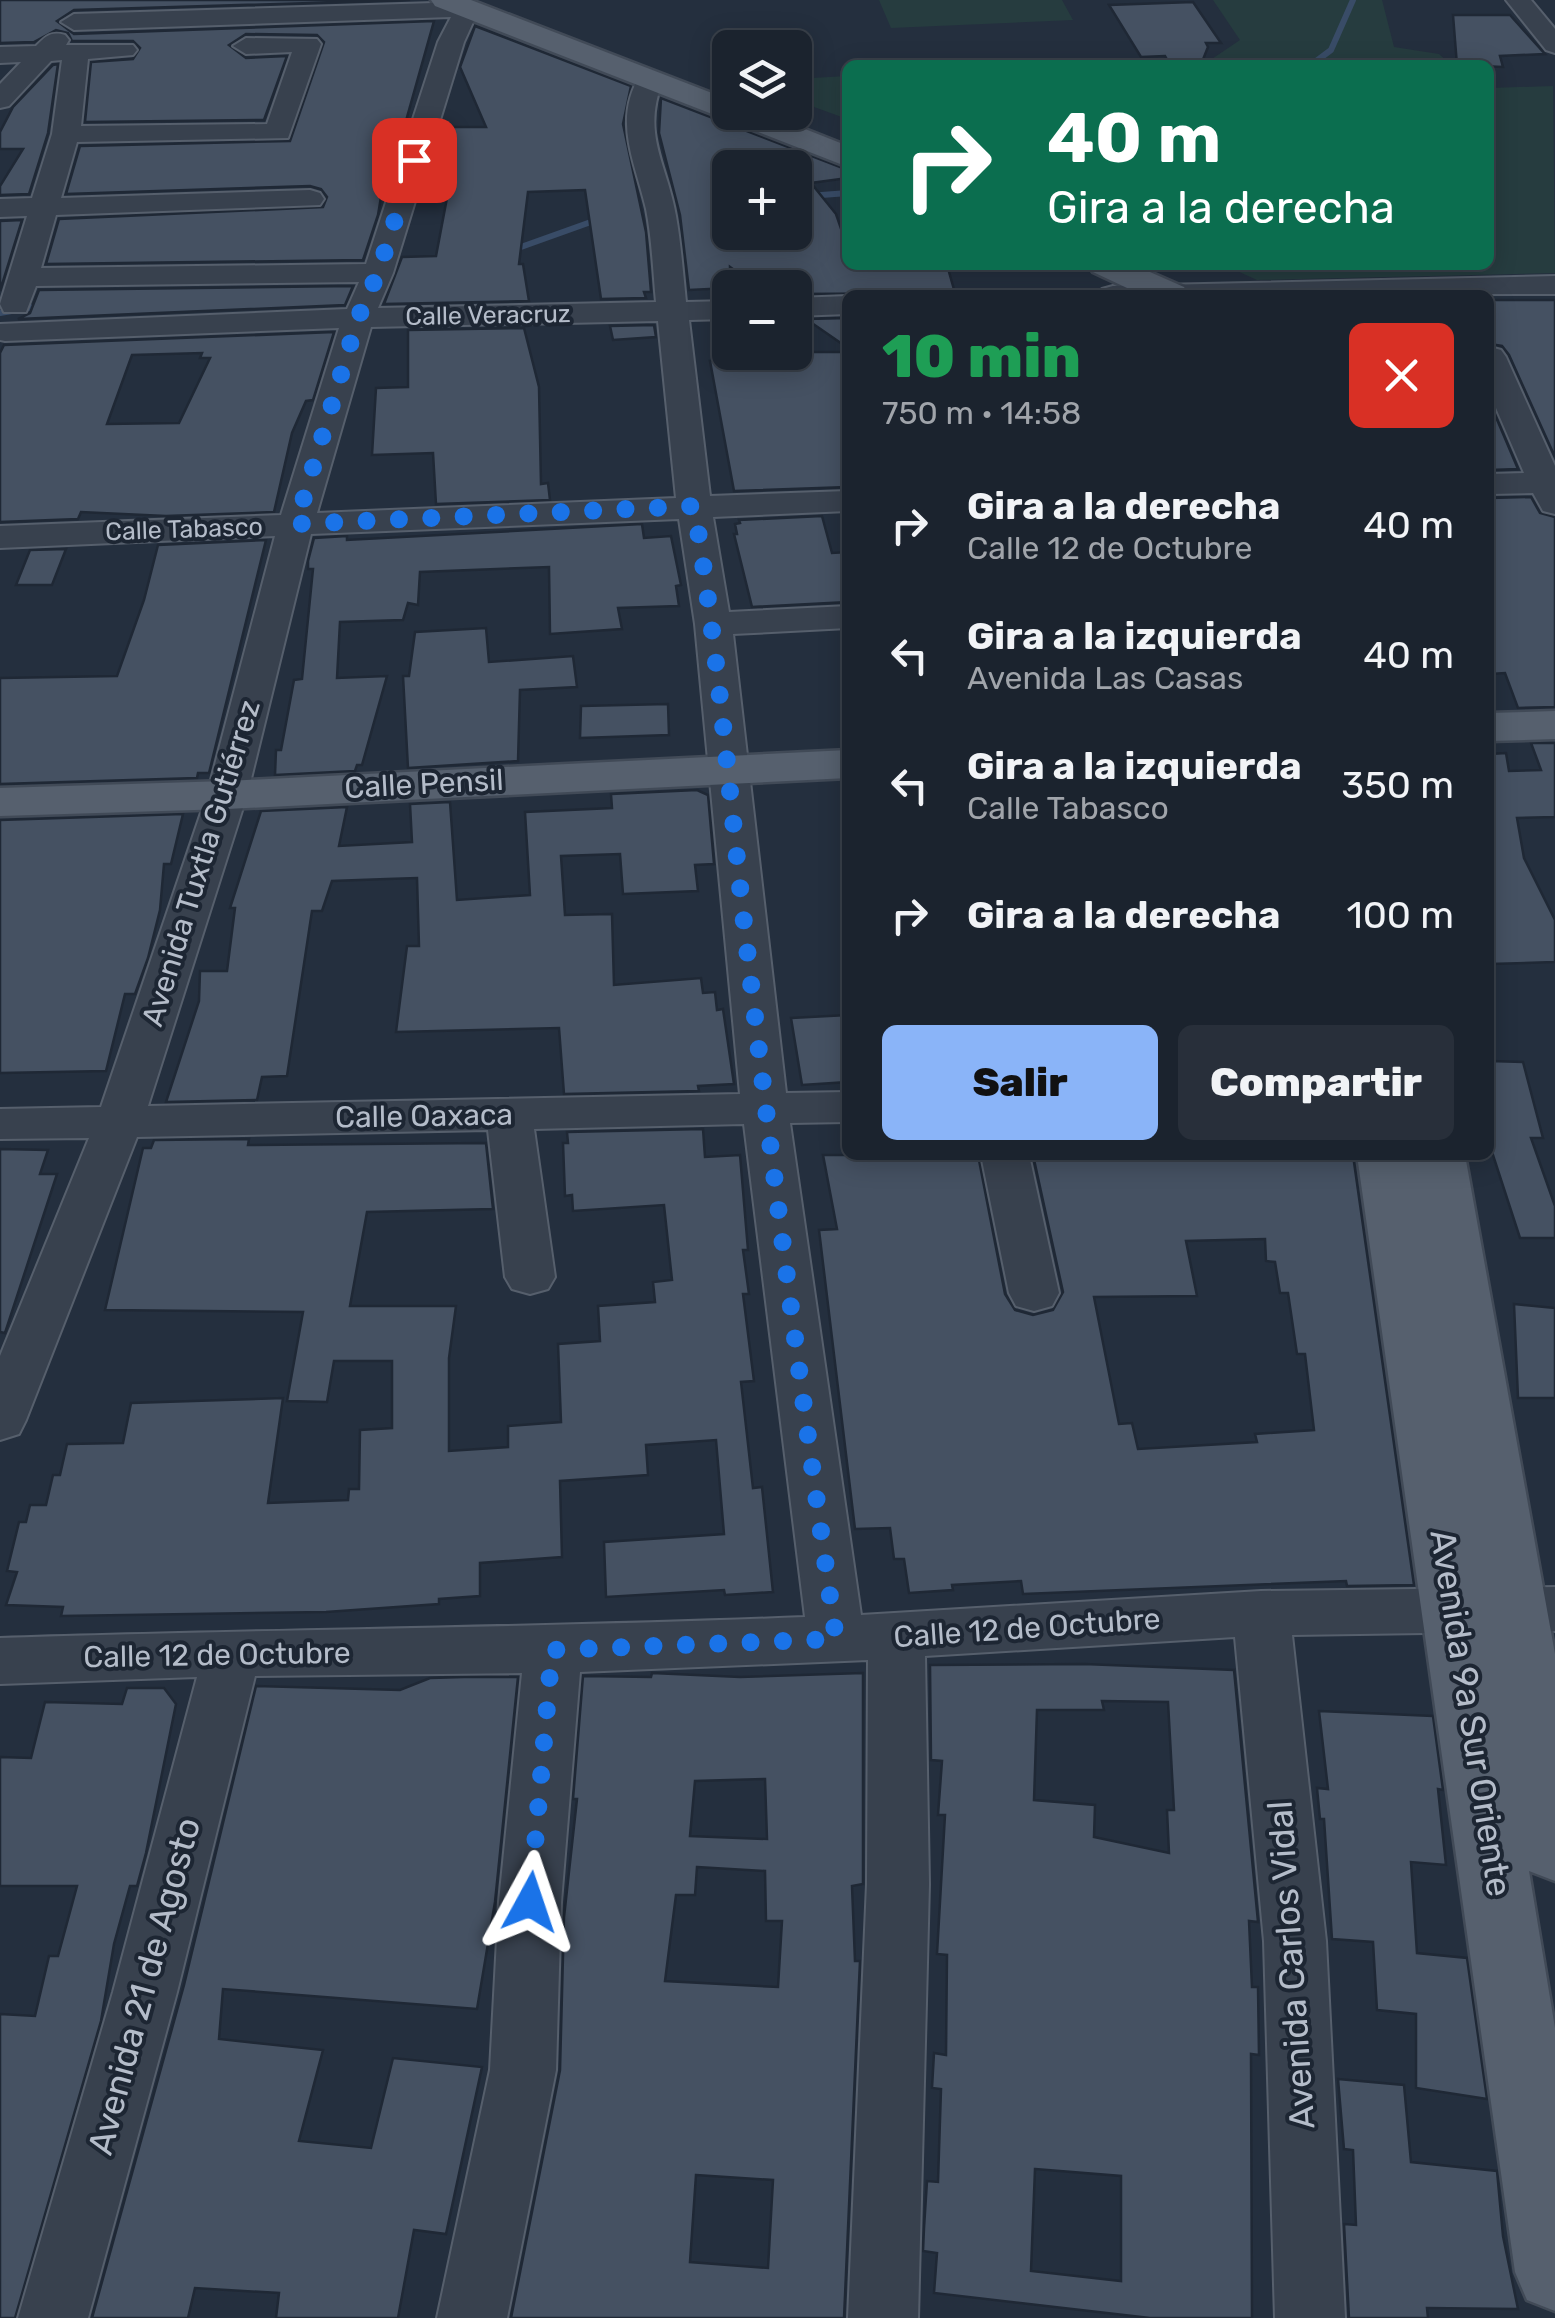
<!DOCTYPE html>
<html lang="es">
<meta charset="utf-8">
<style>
body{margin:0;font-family:Rubik,sans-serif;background:#282f3a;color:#f1f3f6;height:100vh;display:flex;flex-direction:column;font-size:38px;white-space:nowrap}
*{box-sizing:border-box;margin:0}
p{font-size:32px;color:#a0a4aa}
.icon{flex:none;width:55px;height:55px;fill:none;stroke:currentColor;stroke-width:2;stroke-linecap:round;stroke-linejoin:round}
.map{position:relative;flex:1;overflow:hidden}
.side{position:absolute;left:842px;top:290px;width:652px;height:870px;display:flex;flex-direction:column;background:#1b232e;border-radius:15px;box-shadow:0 5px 25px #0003,0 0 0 2px #39404a}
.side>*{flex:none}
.top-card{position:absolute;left:842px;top:60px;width:652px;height:210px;border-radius:15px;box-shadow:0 5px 25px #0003,0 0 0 2px #39404a;background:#0b6e4f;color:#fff;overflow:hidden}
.controls{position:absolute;left:712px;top:30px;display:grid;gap:20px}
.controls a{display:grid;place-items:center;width:100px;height:100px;border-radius:15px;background:#1b232e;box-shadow:0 5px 25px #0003,0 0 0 2px #39404a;font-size:50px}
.pin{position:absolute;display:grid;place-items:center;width:85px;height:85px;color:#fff;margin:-42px;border-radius:20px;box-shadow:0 5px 15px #0006}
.me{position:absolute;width:110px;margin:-55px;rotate:5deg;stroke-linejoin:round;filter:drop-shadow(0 0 8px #0008)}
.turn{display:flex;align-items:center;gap:35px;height:210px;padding:0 40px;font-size:45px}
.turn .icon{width:130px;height:130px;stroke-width:2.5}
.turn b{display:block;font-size:70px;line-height:85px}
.round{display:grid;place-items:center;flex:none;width:105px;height:105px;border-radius:15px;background:#282f3a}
.summary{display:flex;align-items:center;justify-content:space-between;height:170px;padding:0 40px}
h1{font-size:60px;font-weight:800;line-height:75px;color:#1e9e55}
.button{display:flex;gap:20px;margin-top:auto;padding:20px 40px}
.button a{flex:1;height:115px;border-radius:15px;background:#8ab4f8;color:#111;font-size:40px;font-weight:800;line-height:115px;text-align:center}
.button a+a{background:#282f3a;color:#f1f3f6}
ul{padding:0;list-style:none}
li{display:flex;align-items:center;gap:30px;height:130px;padding:0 40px}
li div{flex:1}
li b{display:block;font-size:38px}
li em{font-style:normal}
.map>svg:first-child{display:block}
</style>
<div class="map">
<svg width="1555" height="2318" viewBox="0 0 1555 2318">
<rect width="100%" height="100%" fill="#242f3e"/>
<g fill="#263c3f">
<path d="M879,0H1062L1073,20L891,28Z"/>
<path d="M1213,0H1382L1394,47L1439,54L1451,65H1108L1209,61L1240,40Z"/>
<path d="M847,76V119L795,100V79Z"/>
<path d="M1553,86L1555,273L1257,280L1224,265H1490V88Z"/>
</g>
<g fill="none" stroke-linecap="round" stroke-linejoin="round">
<g stroke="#394c67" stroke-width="6">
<path d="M1311,65L1331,50L1353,0"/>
<path d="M795,197L848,193"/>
<path d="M507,252L602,218"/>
<path d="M0,313L46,305"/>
</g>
</g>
<g fill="#455162" stroke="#1f2835" stroke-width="2.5" fill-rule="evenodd">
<path d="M0,0H410L74,10L57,21L74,34L434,21L393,167H386L378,215L363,260L46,264L59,219L323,207L327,197L321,189L310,186L66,194L80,146L290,141L324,42L317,35L246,34L229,45L246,58L287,56L264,120L85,122L91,62L133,59L140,48L133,41H72L68,33L56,30L34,42L0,43Z"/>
<path d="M1193,2L1221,43H1206L1208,47L1202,62L1169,63L1165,56L1141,57L1109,5Z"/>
<path d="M1453,15H1510L1545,54L1500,56L1503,67L1457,65Z"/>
<path d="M475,26L631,86L623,124L646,232L651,292H644L646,298L601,299L585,190L528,192L519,264H523L529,301L384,304L402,257L436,256L453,166L430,167L442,127H486L460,67Z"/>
<path d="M58,64L48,133L29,194L0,195V186L23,149H0V132L13,107L53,65Z"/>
<path d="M661,98L848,170V178L811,183L836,214L848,249V265H947L955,293L795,294V288H759L730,267V288L689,290L680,215L659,133ZM730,168H795V232H730Z"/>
<path d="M22,220L0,291V221Z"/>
<path d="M353,286L345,305L18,319L30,313L39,290Z"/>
<path d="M1490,300H1555V457L1509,355L1502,346L1490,344Z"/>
<path d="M848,318V348L806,319Z"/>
<path d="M654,325L656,337L613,340L610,326Z"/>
<path d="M524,328L539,387L541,484L548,483L550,500L436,504L433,453L372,455L376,388L408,387V330Z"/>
<path d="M334,332L313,400L306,401L292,433L274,512L166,516L81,512L78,519L0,522V353L4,345ZM202,353L200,358H210L179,423L107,424L132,355Z"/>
<path d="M739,352H848V487L734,491L710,361L742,359Z"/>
<path d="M1490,403L1518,469L1490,470Z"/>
<path d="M1531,497L1540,513L1555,517V707L1518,708L1505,673L1490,674V498Z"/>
<path d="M822,516L832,553L848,552V602L752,607L734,534H737L735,524L740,523L739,520Z"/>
<path d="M642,524L644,538L671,536L681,585L676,586L679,606L618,608L622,629L550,634L549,567L420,572L418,605L408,603L403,620L340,622L337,678L387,676L362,765H357L355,771L275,775L276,750H281L294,680L302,679L313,569H308V561L314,538L347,536V540Z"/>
<path d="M266,540L209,773H198L197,778L0,784V678L117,676L144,600L158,545Z"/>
<path d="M66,549L52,585H16L30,550Z"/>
<path d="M486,628L489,662L573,656L577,687L520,690L518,761L408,768L403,676H409L415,632Z"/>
<path d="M668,704L669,735L580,738L581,706Z"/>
<path d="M1531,743H1555V817L1517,818L1524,858L1555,920V962L1490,964V754L1506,753L1509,771L1541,770Z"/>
<path d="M697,790L708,795L714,864L695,865L698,891L623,894L620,854L561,856L565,915L612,914L614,985L701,978L703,993L715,992L717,1010L723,1009L734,1084L698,1086L699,1091L564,1094L559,1028L396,1032L407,946H419L417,878L387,879L332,881L322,911H312L287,1076L262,1077L257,1100L166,1102L199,1001L200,971H227L235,908H230L261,811L347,807L339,846L412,842L410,804L450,802L457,900L530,895L525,812L612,808L611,794Z"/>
<path d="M183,814L171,864H164L160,910L148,958L135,994H125L106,1071L0,1073V820Z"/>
<path d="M848,1015V1082L802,1085L791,1018Z"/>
<path d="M1490,1061L1523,1062L1543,1138H1531L1555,1206V1238H1520L1490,1146Z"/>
<path d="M703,1129L705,1157L740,1155L748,1250H743L749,1294H743L754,1381L741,1382L753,1488L762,1487L773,1592L725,1595L724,1590L606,1597L604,1542L724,1534L716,1440L646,1445L648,1475L560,1481L562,1557L480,1563V1596L439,1599V1604L326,1612L61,1616L63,1607L6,1605L17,1572L7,1571L19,1522H26L30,1505H46L53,1475H60L67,1444L123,1443L131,1403L283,1398L268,1503L348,1500L349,1489H359L360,1430L392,1428V1361H334L327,1402L287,1401L303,1312L105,1310L143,1148H151L154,1140L249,1139L248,1145L486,1143L493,1209L367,1212L350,1306H456L449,1358V1451L508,1447V1426L561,1422L558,1344L600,1341L598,1306L655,1302L653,1282L672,1280L664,1205L573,1211L572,1195L565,1196L563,1143H568L567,1132Z"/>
<path d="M0,1149L48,1150L40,1174H57L5,1333L0,1332Z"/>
<path d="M823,1155H978L1005,1294L1015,1310L1033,1315L1053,1310L1063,1292L1033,1155H1353L1414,1585L1347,1586L1346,1581L1023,1594L1021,1581L952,1585L953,1590L909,1593L904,1559H894L890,1528L855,1529L819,1230L837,1229ZM1265,1239L1266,1261L1275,1262L1280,1293H1288L1297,1354H1305L1314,1430L1255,1434L1257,1442L1138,1449L1132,1423L1119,1424L1094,1297L1197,1296L1186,1241Z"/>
<path d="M1514,1304L1555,1308V1398H1518Z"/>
<path d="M1084,1664L1234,1670L1258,1922L1249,1921L1252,1987H1258L1259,2055L1251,2054L1252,2318H1150L934,2293L937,2253L923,2251L924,2228L927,2181L938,2182L941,2089L932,2088L934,2053L946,2055L947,1955L937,1954L945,1815H938L942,1761L931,1760L930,1665ZM1102,1701L1168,1702L1174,1810H1167L1169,1853L1094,1837L1095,1805L1034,1800L1037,1710H1104ZM1035,2169L1121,2176V2281L1031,2271Z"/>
<path d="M652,1673L740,1677L863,1673V1884L852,1886L855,1961H860L844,2318H511L560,2070L564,1917L577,1799H573L583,1676L651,1677ZM765,1779L767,1839L690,1836L695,1781ZM697,1867L765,1871L766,1921H782L778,1987L665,1981L676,1895H695ZM696,2175L773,2180L768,2268L690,2262Z"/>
<path d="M464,1677H518L495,1902L477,2009L223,1989L219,2039L323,2050L299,2141L371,2148L393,2058L482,2067L446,2234L414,2230L398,2318H276L279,2293L195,2288L188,2318H92L184,1985L256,1686L400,1690L430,1678Z"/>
<path d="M127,1688H164L176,1704L146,1853L137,1886H130L114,1944L101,2021L15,2318H0V2014L35,2016L49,1956H58L77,1886H0V1757L31,1758L45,1702L122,1704Z"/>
<path d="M1319,1711L1433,1716L1443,1790L1438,1789L1446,1865L1411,1862L1417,1953L1467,1958L1487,2099L1416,2088V2014L1377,2010L1373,1942L1332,1939L1324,1819H1320L1317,1788L1328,1789Z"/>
<path d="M1338,2079L1404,2085L1411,2162L1497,2171L1503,2236L1518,2309L1427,2308L1428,2318H1349L1344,2224L1356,2225L1353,2150L1344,2149Z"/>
</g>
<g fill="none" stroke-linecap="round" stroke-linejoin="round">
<defs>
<g id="minor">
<path d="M1506,0H1531L1555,29V53L1546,50Z"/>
<path d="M467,2L479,9L464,42L393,273L378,308L656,302C653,272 652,239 646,209C635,162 612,119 641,74H659L663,80C641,135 667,163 676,216C681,244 683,273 686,302L730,301V319L689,320L710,496L848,491V511L713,517L729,612L848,606V628L733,634L786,1093L848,1092V1122L790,1123L861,1615L1261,1591L1555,1587V1631L1292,1635L1326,1941L1345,2318H1275L1264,1941L1235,1637L925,1656L929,1884L918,2318H848L867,1884L868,1660L580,1672L561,1902L556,2070L507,2318H437L490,2070L499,1902L522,1673L255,1676L177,1992L88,2318H18L113,1992L197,1677L0,1684V1638C268,1629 537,1628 805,1617L744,1124L534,1129L555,1277L548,1289L530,1294L512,1289L505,1277L488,1130L137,1137L26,1420L19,1434L0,1440V1356L89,1138L0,1139V1109L101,1107L207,795L275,536L0,548V526L281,515L339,328L5,341L0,340V324L347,309L359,282L36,286L26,312H4L0,304L27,216L0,217V199L32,198L52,134L62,60L51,61L9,106L0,108V84L21,62L0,63V47L36,46C46,36 51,31 65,35L69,40L66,45H133L137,50L133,55L88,59L81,126L267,124L292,52L246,54L233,46L246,38L317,39L321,44L288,138L77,142L61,198L310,190L320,193L324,199L320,205L56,215L41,268L366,264L438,42L451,17L74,30L61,22L74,14ZM658,321L676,498L317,513L371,327ZM679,519L695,624L740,1094L148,1106L247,795L311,534Z"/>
<path d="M1555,276V294L1098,295L1102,289L1113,286Z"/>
<path d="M848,296V314L795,316V298Z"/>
<path d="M1490,347L1501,350L1506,357L1555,466V514L1543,511L1533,493L1490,494V474L1524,473L1490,394Z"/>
<path d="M981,1155H1029L1059,1293L1052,1306L1034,1311L1016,1306L1009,1293Z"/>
</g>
<g id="major">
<path d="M431,0H471L730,100V112H762L848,146V167L435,6Z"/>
<path d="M1088,265H1134L1184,287L1189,295H1142L1093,272Z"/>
<path d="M1555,711V739L1490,741V713Z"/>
<path d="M848,750V778L227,809L0,816V788L227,781Z"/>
<path d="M1357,1155H1465L1555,1654V1881L1529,1871L1555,2028V2311L1527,2300L1515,2272Z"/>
</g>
</defs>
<use href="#minor" stroke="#565f6c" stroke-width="4"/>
<use href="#major" stroke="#414a57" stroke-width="5"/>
<use href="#minor" fill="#38414e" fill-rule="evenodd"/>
<use href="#major" fill="#56606e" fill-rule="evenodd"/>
</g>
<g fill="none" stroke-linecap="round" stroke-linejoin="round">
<path stroke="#1a73e8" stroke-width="18" stroke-dasharray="0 32.4" d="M414,160L378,273L358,318L296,524L694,506C719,655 730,806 748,957C774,1184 804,1412 836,1639L552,1650L530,1902"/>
</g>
<g text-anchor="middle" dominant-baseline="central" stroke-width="8" stroke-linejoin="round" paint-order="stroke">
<g font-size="25" fill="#b4bcc9" stroke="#1d2633">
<text transform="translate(488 315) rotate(-1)">Calle Veracruz</text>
<text transform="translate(184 529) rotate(-2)">Calle Tabasco</text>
</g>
<g font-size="30" fill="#b4bcc9" stroke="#1d2633">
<text transform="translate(424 784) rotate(-3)">Calle Pensil</text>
<text transform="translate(201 863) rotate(-73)">Avenida Tuxtla Gutiérrez</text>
<text transform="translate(424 1116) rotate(-1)">Calle Oaxaca</text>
<text transform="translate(1027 1628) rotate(-4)">Calle 12 de Octubre</text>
<text transform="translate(217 1655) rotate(-1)">Calle 12 de Octubre</text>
</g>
<g font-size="35" fill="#b4bcc9" stroke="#1d2633">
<text transform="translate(1471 1713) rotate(81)">Avenida 9a Sur Oriente</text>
<text transform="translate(1291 1965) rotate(-94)">Avenida Carlos Vidal</text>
<text transform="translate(144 1986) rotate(-75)">Avenida 21 de Agosto</text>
</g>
</g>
</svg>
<div class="controls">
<a><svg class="icon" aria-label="layers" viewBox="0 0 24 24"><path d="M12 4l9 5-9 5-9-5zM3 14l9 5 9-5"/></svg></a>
<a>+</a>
<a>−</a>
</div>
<div class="pin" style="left:414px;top:160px;background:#d93025"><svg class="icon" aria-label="arrive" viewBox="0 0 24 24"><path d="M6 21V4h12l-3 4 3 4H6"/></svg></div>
<svg class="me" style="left:530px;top:1902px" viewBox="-20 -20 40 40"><path d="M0-17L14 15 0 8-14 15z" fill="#1a73e8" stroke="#fff" stroke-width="4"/></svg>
<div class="top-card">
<div class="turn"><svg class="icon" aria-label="right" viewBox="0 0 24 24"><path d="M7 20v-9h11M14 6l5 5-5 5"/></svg><div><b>40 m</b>Gira a la derecha</div></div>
</div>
<section class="side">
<div class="summary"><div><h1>10 min</h1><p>750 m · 14:58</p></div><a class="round" style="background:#d93025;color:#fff"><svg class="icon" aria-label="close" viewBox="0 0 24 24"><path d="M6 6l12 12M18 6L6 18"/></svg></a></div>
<ul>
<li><svg class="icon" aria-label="right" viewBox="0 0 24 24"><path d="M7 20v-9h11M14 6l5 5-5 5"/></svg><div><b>Gira a la derecha</b><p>Calle 12 de Octubre</p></div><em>40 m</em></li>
<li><svg class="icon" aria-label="left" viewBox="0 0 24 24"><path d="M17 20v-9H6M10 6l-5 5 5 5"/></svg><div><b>Gira a la izquierda</b><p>Avenida Las Casas</p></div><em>40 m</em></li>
<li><svg class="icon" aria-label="left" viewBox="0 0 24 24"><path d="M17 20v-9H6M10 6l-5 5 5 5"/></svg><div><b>Gira a la izquierda</b><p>Calle Tabasco</p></div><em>350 m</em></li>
<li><svg class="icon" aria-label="right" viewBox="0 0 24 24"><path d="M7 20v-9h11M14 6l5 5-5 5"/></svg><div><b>Gira a la derecha</b></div><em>100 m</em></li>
</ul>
<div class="button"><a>Salir</a><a>Compartir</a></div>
</section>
</div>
